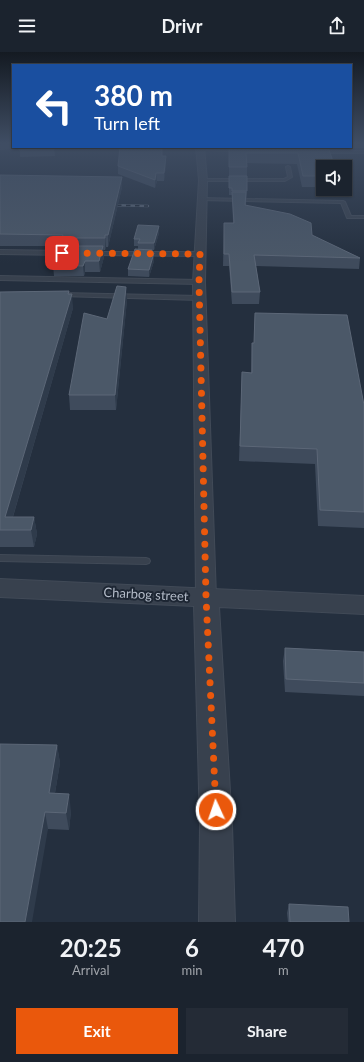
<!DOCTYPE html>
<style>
body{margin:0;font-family:Lato,sans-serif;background:#242b36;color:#f1f3f6;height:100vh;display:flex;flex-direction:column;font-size:15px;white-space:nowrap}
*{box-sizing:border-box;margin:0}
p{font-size:13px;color:#a0a4aa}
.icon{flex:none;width:22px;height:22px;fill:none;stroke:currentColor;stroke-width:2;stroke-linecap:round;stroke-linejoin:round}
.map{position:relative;height:870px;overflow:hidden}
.details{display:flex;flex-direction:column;background:#1b232e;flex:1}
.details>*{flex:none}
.top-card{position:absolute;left:12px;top:12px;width:340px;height:84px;border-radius:0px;box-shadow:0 1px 3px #0004,0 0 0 1px #39404a;background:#1a4fa0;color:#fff;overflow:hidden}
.buttons{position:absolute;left:316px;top:108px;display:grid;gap:8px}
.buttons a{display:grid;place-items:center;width:36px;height:36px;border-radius:0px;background:#1b232e;box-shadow:0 1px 3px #0004,0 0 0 1px #39404a;font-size:20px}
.pin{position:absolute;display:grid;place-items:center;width:34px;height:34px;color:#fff;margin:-17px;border-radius:8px;box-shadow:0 2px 6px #0006}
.me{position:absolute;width:44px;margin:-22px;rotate:357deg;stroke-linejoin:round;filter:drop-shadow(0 0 3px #0008)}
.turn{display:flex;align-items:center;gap:14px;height:84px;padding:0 16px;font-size:18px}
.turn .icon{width:52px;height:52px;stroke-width:2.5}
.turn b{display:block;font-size:28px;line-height:34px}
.eta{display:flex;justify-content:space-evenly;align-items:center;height:68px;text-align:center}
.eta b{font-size:24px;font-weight:700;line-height:28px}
.button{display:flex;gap:8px;margin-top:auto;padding:8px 16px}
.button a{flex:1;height:46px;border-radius:0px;background:#ea580c;color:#fff;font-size:16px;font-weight:700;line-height:46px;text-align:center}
.button a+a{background:#242b36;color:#f1f3f6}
header{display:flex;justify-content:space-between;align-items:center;height:52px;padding:0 16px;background:#1b232e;font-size:18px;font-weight:700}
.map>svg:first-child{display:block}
</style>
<header><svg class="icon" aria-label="menu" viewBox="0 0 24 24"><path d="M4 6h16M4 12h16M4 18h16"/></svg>Drivr<svg class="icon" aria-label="share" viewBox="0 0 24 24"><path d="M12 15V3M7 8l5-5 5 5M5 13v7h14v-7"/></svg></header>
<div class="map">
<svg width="364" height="870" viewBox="0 0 364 870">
<rect width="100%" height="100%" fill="#242f3e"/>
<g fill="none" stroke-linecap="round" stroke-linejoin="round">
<defs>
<g id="service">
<path d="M199,96L239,97L241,98L239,99L200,98Z"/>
<path d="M318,99H364V101H319Z"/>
<path d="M288,114L290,115L292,125L285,129H203L201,128L203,127H284L288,125L286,115Z"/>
<path d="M202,146L343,149L345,150L351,164H364V166H347L341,151L200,148V147Z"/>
<path d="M0,198L67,199L70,201L67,203L0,202Z"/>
<path d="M91,200H200L203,202L200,204L93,203L90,201Z"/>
<path d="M0,224L199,228L202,230L199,232L0,228Z"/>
<path d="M62,241L199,244L202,246L199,248L60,244V242Z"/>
<path d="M0,503L146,506L149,507L150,509L149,511L146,512L0,509Z"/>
</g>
<path id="minor" d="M196,95H204L207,128L205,230L216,545L213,550L206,552L199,550L196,545L193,230L199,128Z"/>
<path id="tertiary" d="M0,527L364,544V562L219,555L232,773L235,870H199L200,773L194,554L0,545Z"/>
</defs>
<use href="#service" stroke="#414a57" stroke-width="2"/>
<use href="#minor" stroke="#414a57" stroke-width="2"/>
<use href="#tertiary" stroke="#414a57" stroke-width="2"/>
<use href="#service" fill="#38414e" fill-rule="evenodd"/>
<use href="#minor" fill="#38414e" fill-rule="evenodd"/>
<use href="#tertiary" fill="#38414e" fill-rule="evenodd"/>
<defs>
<path id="rail" d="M108,153L148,154"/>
</defs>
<use href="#rail" stroke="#5a6575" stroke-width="2.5"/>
<use href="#rail" stroke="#1d2633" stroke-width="1.5" stroke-dasharray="4.5" stroke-linecap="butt"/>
</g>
<g fill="#3f4b5c">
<path d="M0,90H13V95H54L55,104L20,105V97L0,98Z"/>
<path d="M351,90H364V96H329L323,115V135H302L297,112L247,111V139L246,153L312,183L360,206L359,217L256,214L260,240L259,252H232L229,214H223L224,171H233L232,145V143H229V95H227H351Z"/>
<path d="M162,104L166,112L164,129H157L155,136L118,122V114Z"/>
<path d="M0,123L122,135L108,195H106L105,198H103L104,205L100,220H85L84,224H54L53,213L59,194H0Z"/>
<path d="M159,174V181L154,198H152L154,209L149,225L128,224V217L138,198V194H134V187Z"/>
<path d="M69,239L73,256L13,465H34L37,482L34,495H0V240Z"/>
<path d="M127,248L116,358H70L69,343L107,267Z"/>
<path d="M255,261L364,353V476L318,474L315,412L239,409L242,320L251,321L252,291H254Z"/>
<path d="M285,596L364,600V644L285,640L283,609Z"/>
<path d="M57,693L60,711L55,741L71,759L69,778L48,777L0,870Z"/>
<path d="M289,852L349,870H288L287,861Z"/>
</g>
<g fill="#2f3b4b">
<path d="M166,104V112L164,129V121Z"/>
<path d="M156,121L157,129L155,136V128Z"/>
<path d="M122,125V135L108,195V183Z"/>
<path d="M159,174V181L154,198V191Z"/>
<path d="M105,183L106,195L105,198Z"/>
<path d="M103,194L104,205L100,220L99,209Z"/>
<path d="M152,198L153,205L154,201V209L149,225V218Z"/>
<path d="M85,209V220L84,224L83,214Z"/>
<path d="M126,235L127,248L116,358L115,343Z"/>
<path d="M69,239L70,249L72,242L73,256L9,478L5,465Z"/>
<path d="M34,465L37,482L34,495L31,478Z"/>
<path d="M57,693L60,711L52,758L49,741Z"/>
<path d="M69,742L71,759L69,778L66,761Z"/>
<path d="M45,760L48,777L32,870H25Z"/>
</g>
<g fill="#4b5868" stroke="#5c6777">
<path d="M0,90H13L0,91Z"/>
<path d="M20,95H54V96L19,98Z"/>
<path d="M120,95H162V104H166L164,121H156L155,128L118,114Z"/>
<path d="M229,95H328L335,115H323V124H303L298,101H246L247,115H229Z"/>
<path d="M0,123L122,125L108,183H105V186H62L63,183L0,182Z"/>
<path d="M229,124H247V139H232V136H229Z"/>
<path d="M232,140H246L245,153L290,162L311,171L312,183L360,206L254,203L260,240H232L229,202H224V171H234Z"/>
<path d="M138,173L159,174L154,191H138L140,187H134Z"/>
<path d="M60,194H103L99,209H85L83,214L53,213Z"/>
<path d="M135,197L152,198V201H154L149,218L128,217Z"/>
<path d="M117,234L126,235L115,343H69L84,261L107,267Z"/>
<path d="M69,239L68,242H72L5,465H34L31,478H0V240Z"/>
<path d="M255,261L347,263L364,353V460L320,458L317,397L240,394L242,320L252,321V291H254Z"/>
<path d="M285,596L364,600V631L286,627Z"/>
<path d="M0,692L57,693L49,741L69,742L66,761L45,760L25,870H0Z"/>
<path d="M289,852L348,855L349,870H290Z"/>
</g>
<linearGradient id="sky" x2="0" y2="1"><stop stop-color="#141a22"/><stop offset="0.43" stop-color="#3f4d63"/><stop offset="1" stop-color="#3f4d63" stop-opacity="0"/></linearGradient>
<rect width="364" height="211" fill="url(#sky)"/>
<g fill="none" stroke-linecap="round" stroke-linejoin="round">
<path stroke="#ea580c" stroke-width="7" stroke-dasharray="0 12.6" d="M62,201L200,202L199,230L206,545L216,758"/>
</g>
<g text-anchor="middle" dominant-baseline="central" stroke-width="4" stroke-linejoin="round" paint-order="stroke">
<g font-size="13" fill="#b4bcc9" stroke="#1d2633">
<text transform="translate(146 542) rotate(3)">Charbog street</text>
</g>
</g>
</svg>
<div class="buttons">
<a><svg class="icon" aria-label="sound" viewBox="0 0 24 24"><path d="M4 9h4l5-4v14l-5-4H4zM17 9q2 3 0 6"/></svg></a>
</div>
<div class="pin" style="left:62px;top:201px;background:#d93025"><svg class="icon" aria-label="arrive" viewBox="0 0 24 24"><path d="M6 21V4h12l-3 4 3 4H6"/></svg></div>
<svg class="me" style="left:216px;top:758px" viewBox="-20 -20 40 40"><circle r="17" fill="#ea580c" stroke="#fff" stroke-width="3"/><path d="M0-11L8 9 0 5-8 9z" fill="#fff"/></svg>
<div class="top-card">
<div class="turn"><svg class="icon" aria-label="left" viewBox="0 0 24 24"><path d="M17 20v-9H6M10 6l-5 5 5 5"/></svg><div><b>380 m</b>Turn left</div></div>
</div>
</div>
<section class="details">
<div class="eta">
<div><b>20:25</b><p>Arrival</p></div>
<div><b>6</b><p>min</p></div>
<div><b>470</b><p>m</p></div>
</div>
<div class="button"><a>Exit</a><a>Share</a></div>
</section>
